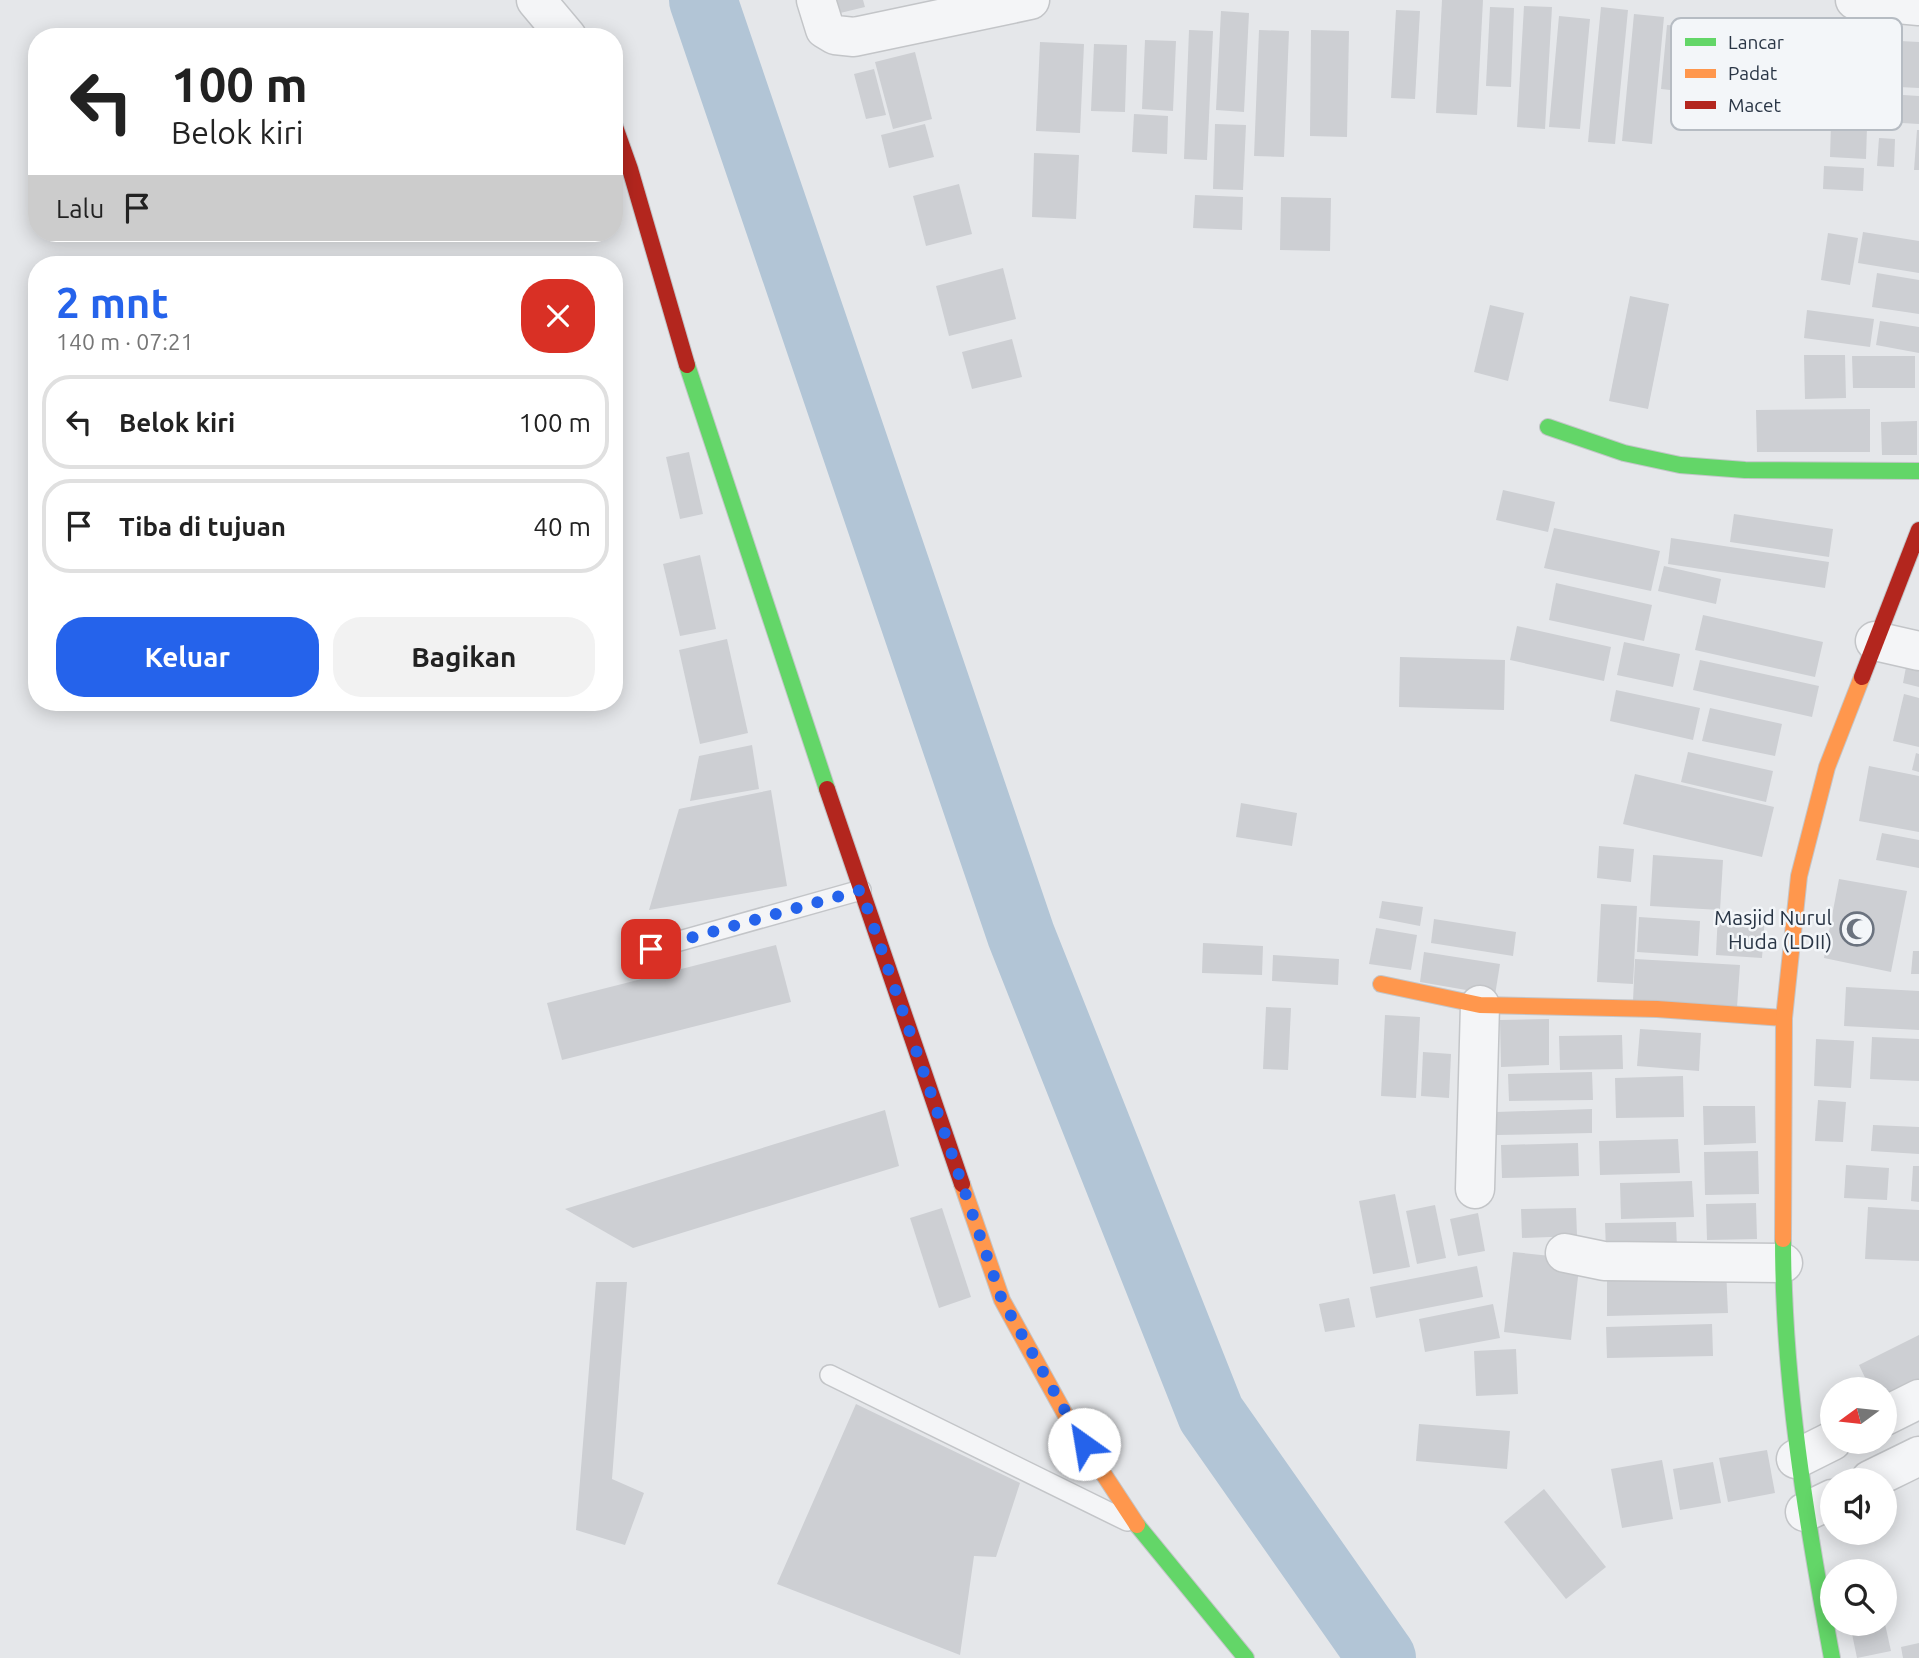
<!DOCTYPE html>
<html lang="id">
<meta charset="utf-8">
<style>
body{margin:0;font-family:Ubuntu,sans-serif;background:#f2f2f2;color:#222;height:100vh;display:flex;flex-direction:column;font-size:26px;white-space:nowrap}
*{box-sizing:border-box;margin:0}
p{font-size:23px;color:#767676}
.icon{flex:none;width:38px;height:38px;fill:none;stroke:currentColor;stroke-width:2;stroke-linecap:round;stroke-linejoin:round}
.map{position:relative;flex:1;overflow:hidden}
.side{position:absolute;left:28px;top:256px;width:595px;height:455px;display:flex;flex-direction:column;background:#fff;border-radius:28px;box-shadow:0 4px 18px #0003}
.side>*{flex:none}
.guide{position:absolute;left:28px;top:28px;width:595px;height:214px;border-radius:28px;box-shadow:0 4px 18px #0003;background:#fff;color:#222;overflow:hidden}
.needle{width:46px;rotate:255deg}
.controls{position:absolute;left:1820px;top:1377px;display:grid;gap:14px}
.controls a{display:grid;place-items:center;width:77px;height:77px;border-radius:50%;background:#fff;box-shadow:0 4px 18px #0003;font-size:35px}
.pin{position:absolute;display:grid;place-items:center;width:60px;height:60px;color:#fff;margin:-30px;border-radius:14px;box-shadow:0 4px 10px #0006}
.me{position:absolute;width:77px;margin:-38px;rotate:328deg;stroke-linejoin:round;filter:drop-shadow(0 0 5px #0008)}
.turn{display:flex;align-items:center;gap:24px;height:147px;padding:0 28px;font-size:32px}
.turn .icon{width:91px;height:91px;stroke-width:2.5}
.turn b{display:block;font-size:49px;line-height:60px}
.then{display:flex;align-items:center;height:66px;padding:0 28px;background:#0003;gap:14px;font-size:26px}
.round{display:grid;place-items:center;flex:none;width:74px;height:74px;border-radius:28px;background:#f2f2f2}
.head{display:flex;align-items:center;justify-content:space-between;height:119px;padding:0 28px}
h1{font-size:42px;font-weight:600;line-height:52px;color:#2563eb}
.action{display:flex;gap:14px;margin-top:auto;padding:14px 28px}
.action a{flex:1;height:80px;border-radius:28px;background:#2563eb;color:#fff;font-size:28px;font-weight:600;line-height:80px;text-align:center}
.action a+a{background:#f2f2f2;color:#222}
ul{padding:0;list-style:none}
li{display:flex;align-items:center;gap:21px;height:94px;margin:0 14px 10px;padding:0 14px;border:4px solid #e0e0e0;border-radius:28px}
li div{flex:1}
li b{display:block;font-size:26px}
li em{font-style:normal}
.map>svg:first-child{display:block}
</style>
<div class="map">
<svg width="1919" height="1658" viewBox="0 0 1919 1658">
<rect width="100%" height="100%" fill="#e5e7ea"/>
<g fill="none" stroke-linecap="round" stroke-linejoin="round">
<path stroke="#b2c5d6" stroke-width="68" d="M703,0L1021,935L1211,1414L1382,1658"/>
</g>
<g fill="#cdcfd3">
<path d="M832,0H863L865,7L836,14Z"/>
<path d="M1442,0H1483L1477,115L1436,113Z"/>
<path d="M1524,6L1552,7L1545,129L1517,127Z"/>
<path d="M1490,7L1514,8L1511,87L1486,86Z"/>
<path d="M1601,7L1628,10L1615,144L1588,142Z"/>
<path d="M1396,10L1420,11L1415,99L1391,98Z"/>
<path d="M1221,11L1249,13L1244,112L1216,110Z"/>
<path d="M1634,14L1664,17L1652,144L1622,141Z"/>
<path d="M1559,16L1590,19L1580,129L1549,127Z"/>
<path d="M1697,24L1717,26L1710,90L1691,88L1694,43L1689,92L1661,89L1667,25L1696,27Z"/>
<path d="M1189,30L1213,31L1207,160L1184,159Z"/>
<path d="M1259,30L1289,31L1284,157L1254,156Z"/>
<path d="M1311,30L1349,31L1347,137L1310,136Z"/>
<path d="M1724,34L1745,36L1739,131L1719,130Z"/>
<path d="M1145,40L1176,41L1173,111L1142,109Z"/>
<path d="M1777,40L1805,41L1800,130L1773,129Z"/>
<path d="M1881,40L1919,42V88L1879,86Z"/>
<path d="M1040,42L1084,44L1080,133L1036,131Z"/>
<path d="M1094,44L1127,45L1125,112L1091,111Z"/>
<path d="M915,52L932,119L893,129L875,62Z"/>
<path d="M874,69L886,115L866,119L854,74Z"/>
<path d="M1903,95L1919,96V124L1902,123Z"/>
<path d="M1134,114L1168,116L1167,154L1132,152Z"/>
<path d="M925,124L934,157L889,168L881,135Z"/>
<path d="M1215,124L1246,125L1243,190L1213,189Z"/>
<path d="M1831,124L1867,126L1866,159L1830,157Z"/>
<path d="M1917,130H1919V170H1914Z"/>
<path d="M1879,138L1895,139L1894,167L1877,166Z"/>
<path d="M1034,153L1079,155L1076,219L1032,217Z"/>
<path d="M1824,166L1864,168L1863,191L1823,189Z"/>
<path d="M959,184L972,234L926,246L913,196Z"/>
<path d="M1195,195L1243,197L1242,230L1193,228Z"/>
<path d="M1281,197L1331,198L1330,251L1280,250Z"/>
<path d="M1863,232L1919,241V273L1858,263Z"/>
<path d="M1828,233L1858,238L1850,285L1821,280Z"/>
<path d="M1003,268L1016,319L949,336L936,286Z"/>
<path d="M1877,273L1919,280V314L1872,307Z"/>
<path d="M1630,296L1669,304L1648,409L1609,401Z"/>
<path d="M1490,305L1524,313L1508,381L1474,372Z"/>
<path d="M1807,310L1874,319L1870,347L1804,338Z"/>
<path d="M1880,321L1919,327V353L1876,345Z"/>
<path d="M1012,339L1022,377L972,389L962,352Z"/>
<path d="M1804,355H1845L1846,398L1805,399Z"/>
<path d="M1852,356H1915V388H1853Z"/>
<path d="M1870,409V452H1757L1756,410Z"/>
<path d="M1917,421V455H1882L1881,422Z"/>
<path d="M689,452L703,514L680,519L666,457Z"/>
<path d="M1503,490L1555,502L1548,532L1496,520Z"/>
<path d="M1734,514L1833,529L1829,557L1730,542Z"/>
<path d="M1554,528L1660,551L1651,591L1544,568Z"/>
<path d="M1671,538L1829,562L1825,588L1668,564Z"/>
<path d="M700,555L716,629L680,636L663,564Z"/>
<path d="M1664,566L1721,579L1716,604L1658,591Z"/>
<path d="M1556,583L1652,605L1644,641L1549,620Z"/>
<path d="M1703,615L1823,642L1815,677L1695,650Z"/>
<path d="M1517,626L1611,647L1604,681L1510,660Z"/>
<path d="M727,639L748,733L700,744L679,650Z"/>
<path d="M1624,642L1680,654L1673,687L1617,675Z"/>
<path d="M1400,657L1505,660L1504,710L1399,707Z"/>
<path d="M1700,660L1819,686L1812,717L1693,690Z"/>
<path d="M1906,667L1919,670V687L1903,683Z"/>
<path d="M1616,690L1700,708L1693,740L1610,721Z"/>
<path d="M1904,694L1919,698V747L1893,741Z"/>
<path d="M1710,708L1782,724L1775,756L1702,741Z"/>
<path d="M752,745L759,789L690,801L699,756Z"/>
<path d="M1688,752L1773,771L1766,802L1681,782Z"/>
<path d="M1916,753L1919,754V772L1912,770Z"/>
<path d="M1869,766L1919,776V832L1859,821Z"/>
<path d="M1635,774L1774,807L1762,857L1623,824Z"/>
<path d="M771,790L787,886L649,910L679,809Z"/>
<path d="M1241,803L1297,813L1292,846L1236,837Z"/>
<path d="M1882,833L1919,840V868L1876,860Z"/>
<path d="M1599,846L1634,849L1631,882L1597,878Z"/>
<path d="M1653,855L1723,860L1720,910L1650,906Z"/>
<path d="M1839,879L1907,891L1891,972L1824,958Z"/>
<path d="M1382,901L1423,907L1420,926L1379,918Z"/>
<path d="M1601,904L1637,906L1633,984L1597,982Z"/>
<path d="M1718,912L1765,916L1762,958L1716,955Z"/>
<path d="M1639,917L1700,921L1698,956L1637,952Z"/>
<path d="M1434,919L1516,932L1513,956L1431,943Z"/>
<path d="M1376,928L1417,935L1411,970L1369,964Z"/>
<path d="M1203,943L1263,946L1262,975L1202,973Z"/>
<path d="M776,945L791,1002L562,1060L547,1003Z"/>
<path d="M1913,951H1919V974H1911Z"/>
<path d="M1424,952L1500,964L1495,995L1420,982Z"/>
<path d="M1273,955L1339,959L1338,985L1272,981Z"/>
<path d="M1635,959L1740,965L1737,1007L1633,1001Z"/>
<path d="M1846,987L1919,991V1030L1844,1026Z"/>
<path d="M1266,1007L1291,1008L1288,1070L1263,1069Z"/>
<path d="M1385,1015L1420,1017L1416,1098L1381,1096Z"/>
<path d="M1549,1019V1065L1501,1067L1500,1020Z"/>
<path d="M1640,1029L1701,1033L1699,1071L1637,1066Z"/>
<path d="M1622,1035L1623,1069L1560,1070L1559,1036Z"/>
<path d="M1872,1037L1919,1039V1081L1870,1079Z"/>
<path d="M1816,1039L1854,1041L1851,1088L1814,1086Z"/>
<path d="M1423,1052L1451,1054L1449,1098L1421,1096Z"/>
<path d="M1592,1072L1593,1100L1509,1101L1508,1074Z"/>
<path d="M1683,1076L1684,1117L1616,1118L1615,1078Z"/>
<path d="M1818,1100L1846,1102L1843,1142L1815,1141Z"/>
<path d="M1703,1106H1755L1756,1143L1704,1145Z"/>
<path d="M1592,1109V1133L1497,1135L1496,1112Z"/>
<path d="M885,1110L899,1166L633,1248L565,1209Z"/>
<path d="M1873,1125L1919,1127V1154L1871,1151Z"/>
<path d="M1678,1139L1680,1173L1600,1175L1599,1141Z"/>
<path d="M1578,1143L1579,1176L1502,1178L1501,1145Z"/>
<path d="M1758,1151L1759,1194L1705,1195L1704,1152Z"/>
<path d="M1846,1165L1889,1168L1887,1200L1844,1198Z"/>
<path d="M1913,1166H1919V1202L1911,1201Z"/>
<path d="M1692,1181L1694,1217L1621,1219L1620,1183Z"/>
<path d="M1395,1194L1410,1267L1373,1274L1359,1201Z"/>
<path d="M1756,1203L1757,1239L1707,1240L1706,1204Z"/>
<path d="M1435,1205L1446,1258L1417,1264L1406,1211Z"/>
<path d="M1868,1207L1919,1210V1261L1865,1259Z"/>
<path d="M942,1208L971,1297L939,1308L910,1218Z"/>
<path d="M1576,1208L1577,1236L1522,1238L1521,1209Z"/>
<path d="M1478,1213L1485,1251L1458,1256L1450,1219Z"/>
<path d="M1676,1222L1677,1248L1606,1250L1605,1223Z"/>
<path d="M1513,1252L1580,1259L1571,1340L1504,1332Z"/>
<path d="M1477,1266L1483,1297L1376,1318L1370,1287Z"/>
<path d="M1726,1269L1728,1313L1607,1316V1272Z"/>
<path d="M596,1282H627L612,1479L644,1493L625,1545L576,1530Z"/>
<path d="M1349,1298L1355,1327L1325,1332L1319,1304Z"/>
<path d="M1493,1304L1500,1338L1425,1352L1419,1319Z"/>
<path d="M1712,1324L1713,1356L1607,1358L1606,1327Z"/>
<path d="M1919,1335V1388L1885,1405V1390H1871L1859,1365Z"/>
<path d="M1516,1349L1518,1394L1476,1396L1474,1351Z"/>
<path d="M856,1404L1020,1483L996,1557L974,1556L960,1655L777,1584Z"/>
<path d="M1419,1424L1510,1431L1507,1469L1416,1461Z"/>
<path d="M1767,1450L1775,1493L1728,1502L1719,1458Z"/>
<path d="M1662,1460L1673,1519L1622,1528L1611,1469Z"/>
<path d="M1713,1462L1721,1503L1680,1510L1673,1469Z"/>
<path d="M1544,1489L1606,1567L1566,1599L1504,1522Z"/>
<path d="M1850,1624H1885L1891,1651L1857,1658Z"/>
<path d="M1919,1643V1658H1903L1901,1647Z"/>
</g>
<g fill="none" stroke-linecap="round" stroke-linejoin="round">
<defs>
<g id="lane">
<path d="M651,949L861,890"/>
<path d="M830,1375L1127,1521"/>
</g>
<g id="street">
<path d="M536,0L567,37"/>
<path d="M816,0L825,29L835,35L854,37L1030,0"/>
<path d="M1855,0L1919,6"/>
<path d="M1875,641L1919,651"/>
<path d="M1475,1189L1480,1005"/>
<path d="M1565,1253L1604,1261L1783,1263"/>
<path d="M1885,1416L1919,1399"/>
<path d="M1796,1459L1832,1441"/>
<path d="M1870,1480L1919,1456"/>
<path d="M1805,1512L1832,1499"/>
</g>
<g id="fast">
<path d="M687,365L827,789"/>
<path d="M1548,427L1624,453L1680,465L1745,470L1919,471"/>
<path d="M1783,1239C1783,1381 1806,1519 1832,1658"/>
<path d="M1137,1525L1246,1658"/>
</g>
<g id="slow">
<path d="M1381,984L1480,1005L1657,1009L1784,1018"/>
<path d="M962,1184L1002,1300L1070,1423L1137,1525"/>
<path d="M1783,1239L1784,1018L1799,876L1827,767L1862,677"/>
</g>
<g id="jam">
<path d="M614,124L630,169L687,365"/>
<path d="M1862,677L1919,530"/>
<path d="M827,789L962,1184"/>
</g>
</defs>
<use href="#lane" stroke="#c3c5c8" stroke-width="22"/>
<use href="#street" stroke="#c3c5c8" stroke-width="41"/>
<use href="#fast" stroke="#c3c5c8" stroke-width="18"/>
<use href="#slow" stroke="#c3c5c8" stroke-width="18"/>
<use href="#jam" stroke="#c3c5c8" stroke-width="18"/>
<use href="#lane" stroke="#f4f5f7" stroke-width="19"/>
<use href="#street" stroke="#f4f5f7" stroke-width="38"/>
<use href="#fast" stroke="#63d668" stroke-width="16"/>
<use href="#slow" stroke="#ff974d" stroke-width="16"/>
<use href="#jam" stroke="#b3261e" stroke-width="16"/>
</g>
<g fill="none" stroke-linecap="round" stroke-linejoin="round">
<path stroke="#2563eb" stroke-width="12" stroke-dasharray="0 21.6" d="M651,949L861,890L1002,1300L1084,1444"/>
</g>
<defs>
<symbol id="mosque-ring" viewBox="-11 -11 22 22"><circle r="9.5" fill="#f3f6f9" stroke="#6b737f" stroke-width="1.5"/><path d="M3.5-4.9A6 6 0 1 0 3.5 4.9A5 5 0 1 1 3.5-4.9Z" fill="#6b737f"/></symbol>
</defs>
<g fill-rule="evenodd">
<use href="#mosque-ring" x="1838" y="910" width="38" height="38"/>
</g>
<g text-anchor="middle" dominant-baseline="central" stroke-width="5" stroke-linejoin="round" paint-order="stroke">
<g font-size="21" fill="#293545" stroke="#f3f6f9" text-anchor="end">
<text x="1832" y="917">Masjid Nurul<tspan x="1832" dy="24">Huda (LDII)</tspan></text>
</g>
</g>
<rect x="1671" y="18" width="231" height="112" rx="10" fill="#f3f6f9" stroke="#b6bcc3" stroke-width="2"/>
<rect x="1685" y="38" width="31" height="8" fill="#63d668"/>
<rect x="1685" y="69" width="31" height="9" fill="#ff974d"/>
<rect x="1685" y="101" width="31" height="8" fill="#b3261e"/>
<g font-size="19" fill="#293545">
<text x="1728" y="49">Lancar</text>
<text x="1728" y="80">Padat</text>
<text x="1728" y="112">Macet</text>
</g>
</svg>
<div class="controls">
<a><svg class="needle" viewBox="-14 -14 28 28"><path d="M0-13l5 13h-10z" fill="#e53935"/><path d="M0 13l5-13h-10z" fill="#767676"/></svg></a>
<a><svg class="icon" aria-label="sound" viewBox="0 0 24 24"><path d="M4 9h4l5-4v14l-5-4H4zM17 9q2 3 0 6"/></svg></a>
<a><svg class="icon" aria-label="search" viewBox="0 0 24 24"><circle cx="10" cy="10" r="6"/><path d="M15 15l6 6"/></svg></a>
</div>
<div class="pin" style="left:651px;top:949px;background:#d93025"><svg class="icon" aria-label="arrive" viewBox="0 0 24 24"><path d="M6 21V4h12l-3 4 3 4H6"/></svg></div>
<svg class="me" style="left:1084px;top:1444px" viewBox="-20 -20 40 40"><circle r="19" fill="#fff"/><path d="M0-13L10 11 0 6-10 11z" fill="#2563eb"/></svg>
<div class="guide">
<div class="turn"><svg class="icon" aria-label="left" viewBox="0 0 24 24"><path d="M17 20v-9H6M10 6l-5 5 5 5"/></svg><div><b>100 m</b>Belok kiri</div></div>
<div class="then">Lalu<svg class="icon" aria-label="arrive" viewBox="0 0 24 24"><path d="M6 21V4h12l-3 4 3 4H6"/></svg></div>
</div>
<section class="side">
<div class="head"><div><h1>2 mnt</h1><p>140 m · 07:21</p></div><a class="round" style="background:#d93025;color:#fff"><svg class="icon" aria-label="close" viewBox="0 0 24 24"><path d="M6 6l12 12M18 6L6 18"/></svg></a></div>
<ul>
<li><svg class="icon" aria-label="left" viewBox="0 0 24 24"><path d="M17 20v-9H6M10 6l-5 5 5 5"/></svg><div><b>Belok kiri</b></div><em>100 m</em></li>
<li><svg class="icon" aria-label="arrive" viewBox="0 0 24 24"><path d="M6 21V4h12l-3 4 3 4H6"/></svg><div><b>Tiba di tujuan</b></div><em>40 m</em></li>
</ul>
<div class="action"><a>Keluar</a><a>Bagikan</a></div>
</section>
</div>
